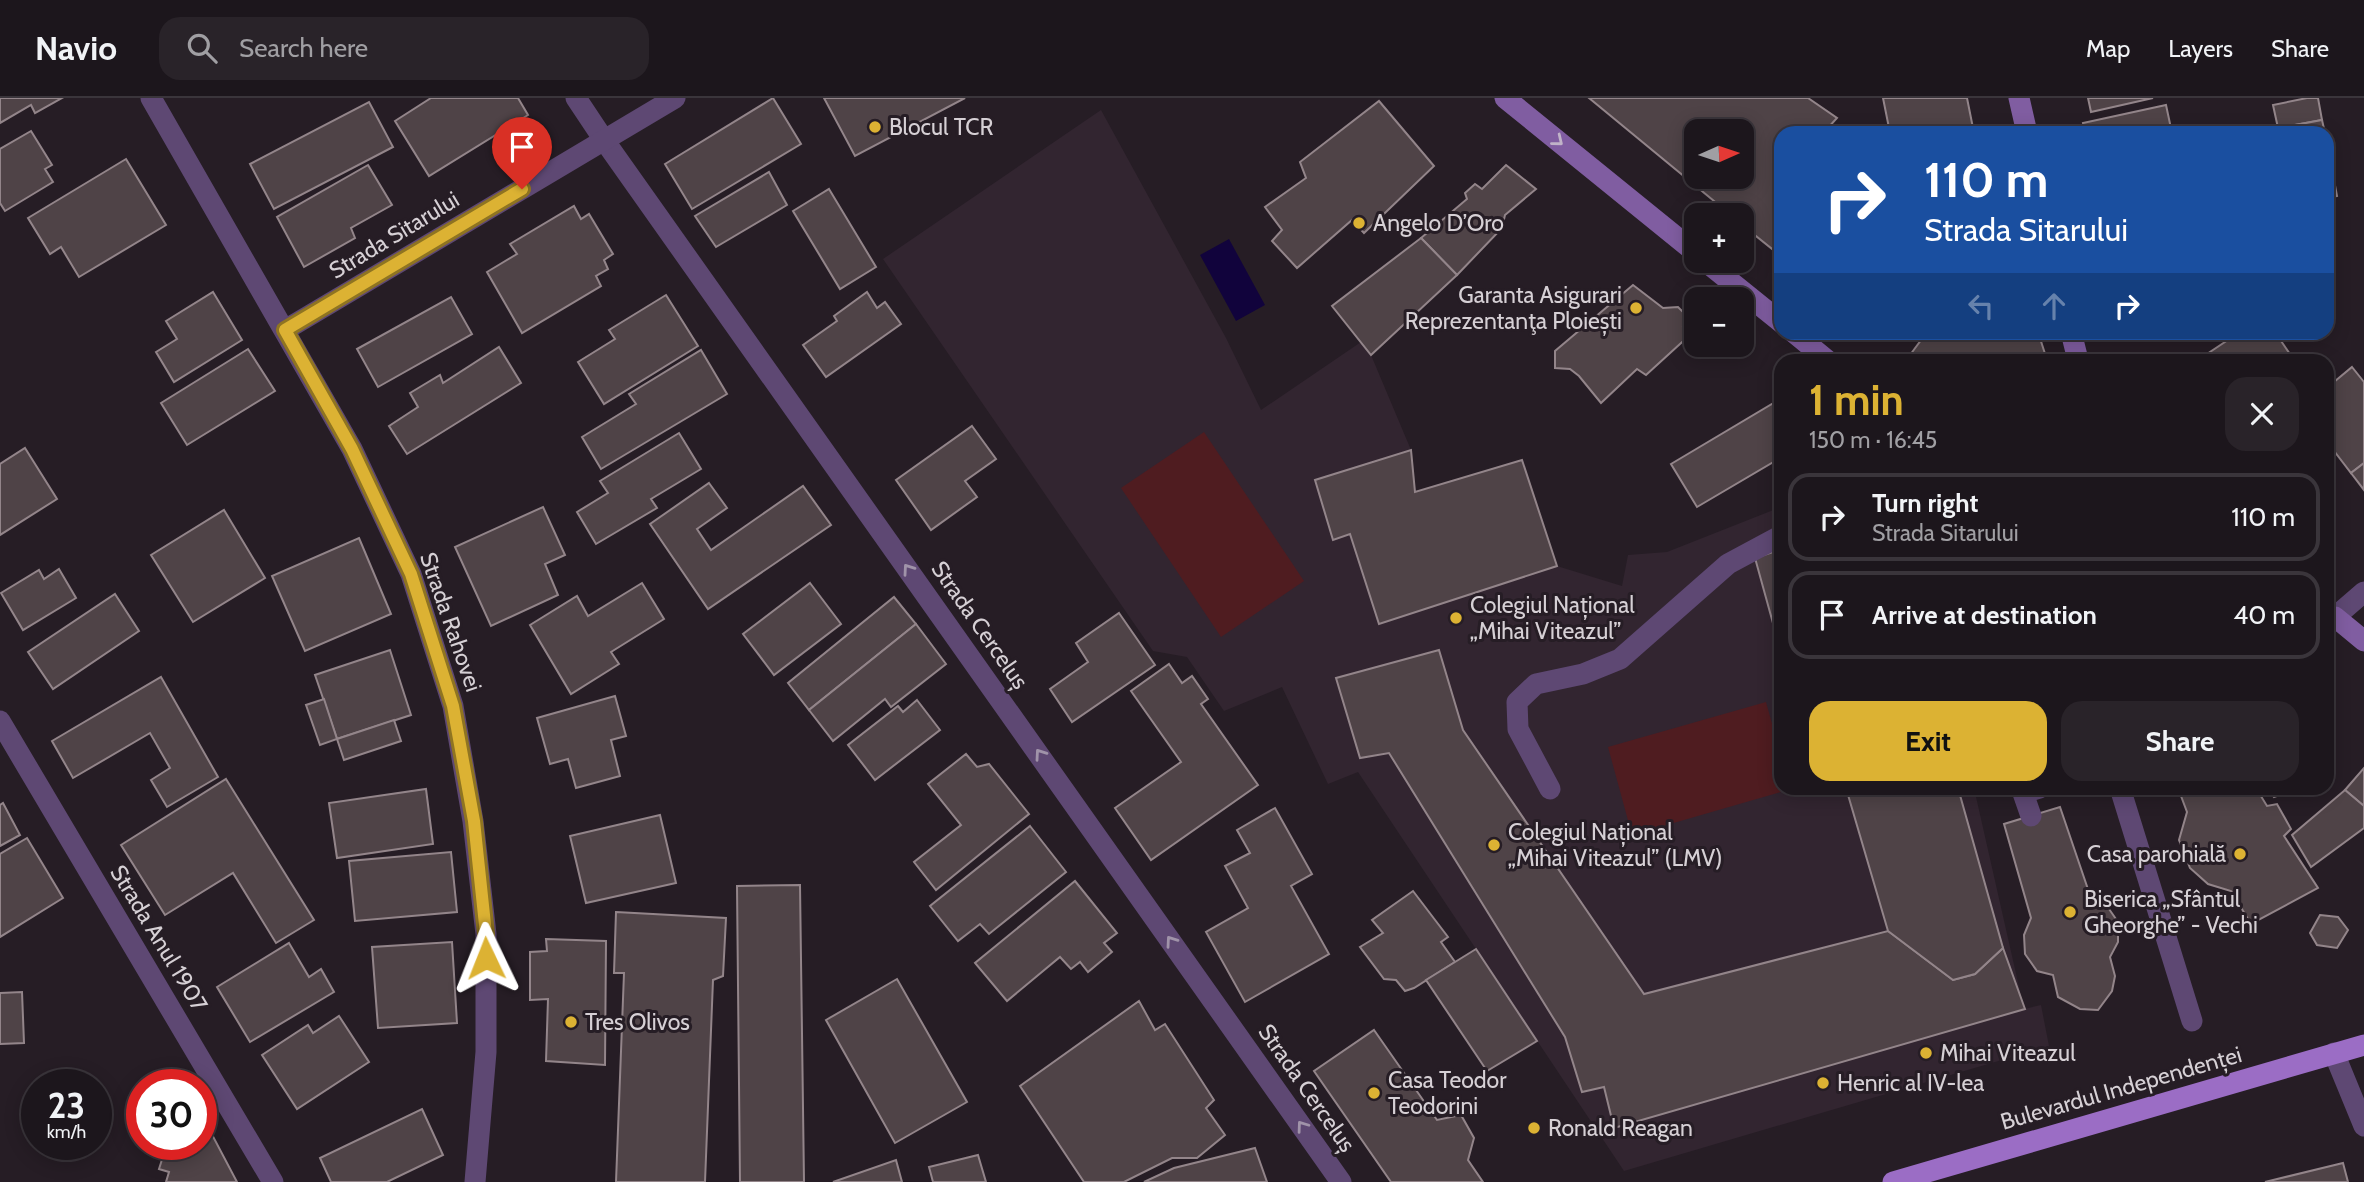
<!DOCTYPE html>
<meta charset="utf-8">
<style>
body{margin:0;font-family:Cabin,sans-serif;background:#292329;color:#f1f3f6;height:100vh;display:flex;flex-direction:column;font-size:26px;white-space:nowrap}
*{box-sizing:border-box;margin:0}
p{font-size:23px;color:#a09fa3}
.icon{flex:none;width:38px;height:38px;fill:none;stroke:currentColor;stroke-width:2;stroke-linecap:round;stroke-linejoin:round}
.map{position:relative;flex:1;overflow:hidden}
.sheet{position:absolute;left:1774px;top:256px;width:560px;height:441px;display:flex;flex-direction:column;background:#1c161c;border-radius:21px;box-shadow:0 4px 18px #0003,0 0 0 2px #3a353b}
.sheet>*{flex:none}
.hud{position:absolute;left:1774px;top:28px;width:560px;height:214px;border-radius:21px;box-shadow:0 4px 18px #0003,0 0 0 2px #3a353b;background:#1a4fa0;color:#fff;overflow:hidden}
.needle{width:46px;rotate:87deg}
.tools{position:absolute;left:1684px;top:21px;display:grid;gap:14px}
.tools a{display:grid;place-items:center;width:70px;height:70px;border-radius:14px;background:#1c161c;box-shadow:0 4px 18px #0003,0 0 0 2px #3a353b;font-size:35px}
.speed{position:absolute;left:21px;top:971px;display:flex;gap:14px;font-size:35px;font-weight:700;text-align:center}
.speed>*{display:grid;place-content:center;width:91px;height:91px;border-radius:50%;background:#1c161c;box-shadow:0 4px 18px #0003,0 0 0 2px #3a353b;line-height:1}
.speed small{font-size:18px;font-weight:400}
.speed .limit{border:10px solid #d22;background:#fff;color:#111}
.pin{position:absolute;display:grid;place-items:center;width:60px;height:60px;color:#fff;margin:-72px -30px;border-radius:50% 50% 50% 0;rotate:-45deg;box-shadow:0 0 7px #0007}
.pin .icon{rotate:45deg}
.me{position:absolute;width:77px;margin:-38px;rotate:358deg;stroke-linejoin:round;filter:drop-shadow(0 0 5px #0008)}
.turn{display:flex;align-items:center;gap:24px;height:147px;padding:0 35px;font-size:32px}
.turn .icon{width:91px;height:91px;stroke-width:2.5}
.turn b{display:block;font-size:49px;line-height:60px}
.lanes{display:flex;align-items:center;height:66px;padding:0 35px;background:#0003;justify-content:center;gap:35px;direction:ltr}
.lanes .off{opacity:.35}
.round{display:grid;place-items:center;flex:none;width:74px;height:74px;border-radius:21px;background:#292329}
.head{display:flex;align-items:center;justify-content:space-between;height:119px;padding:0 35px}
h1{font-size:42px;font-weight:800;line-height:52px;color:#dcb233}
.primary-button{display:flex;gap:14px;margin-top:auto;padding:14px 35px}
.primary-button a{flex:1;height:80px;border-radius:21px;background:#dcb233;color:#111;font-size:28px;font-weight:800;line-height:80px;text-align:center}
.primary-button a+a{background:#292329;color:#f1f3f6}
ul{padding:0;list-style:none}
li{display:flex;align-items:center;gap:21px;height:88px;margin:0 14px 10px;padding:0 21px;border:4px solid #3a353b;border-radius:21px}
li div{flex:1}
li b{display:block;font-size:26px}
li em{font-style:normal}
header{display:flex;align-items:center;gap:42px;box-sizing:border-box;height:98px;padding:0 35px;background:#1c161c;border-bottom:2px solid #3a353b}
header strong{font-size:33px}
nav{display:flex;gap:38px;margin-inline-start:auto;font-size:24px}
.search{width:490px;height:63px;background:#292329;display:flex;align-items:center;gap:18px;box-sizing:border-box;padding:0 24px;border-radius:21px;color:#a09fa3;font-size:26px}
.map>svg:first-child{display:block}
</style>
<header>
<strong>Navio</strong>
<div class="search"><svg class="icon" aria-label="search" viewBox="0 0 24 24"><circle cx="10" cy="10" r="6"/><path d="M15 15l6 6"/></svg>Search here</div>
<nav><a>Map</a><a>Layers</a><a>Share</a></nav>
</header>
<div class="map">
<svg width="2364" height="1084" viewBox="0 0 2364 1084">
<rect width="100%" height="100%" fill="#261d25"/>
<path fill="#322530" d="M1101,12L1226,240L1261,312L1361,244L1371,257L1411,352L1415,394L1522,362L1557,468L1622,488L1628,457L1667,454L1781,409L1782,690H1974L2024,911L2041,907L2049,948L1624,1073L1358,674L1328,686L1282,589L1224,613L1187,559L1153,553L883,161Z"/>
<g fill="#4f1c20">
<path d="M1204,334L1304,483L1221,539L1121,390Z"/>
<path d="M1766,604L1781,658L1782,690L1791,691L1632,737L1608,649Z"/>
</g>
<path fill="#11033c" d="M1229,141L1265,207L1236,223L1200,157Z"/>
<g fill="#4f4347" stroke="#93858a" stroke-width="2" fill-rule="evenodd">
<path d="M0,0H62L35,15L31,7L0,25Z"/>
<path d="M431,0H518L528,17L429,78L395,23Z"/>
<path d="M773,0L801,46L692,111L665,66Z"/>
<path d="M824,0H965L855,58Z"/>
<path d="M1589,0H1808L1837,20L1827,31L1832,35H1782V159L1741,126V117H1731ZM1696,33H1741V79H1696Z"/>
<path d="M1883,0H1967L1974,35H1890Z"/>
<path d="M2088,0H2153L2091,14Z"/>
<path d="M2307,0H2318L2322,22L2278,30L2273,7Z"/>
<path d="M1379,3L1434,68L1364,135L1352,122L1297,170L1272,143L1282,132L1265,109L1306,80L1300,64Z"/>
<path d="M369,4L393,49L274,111L250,66Z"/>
<path d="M2166,7L2172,35H2085L2083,25Z"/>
<path d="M2322,22L2325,35H2258V34Z"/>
<path d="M31,33L52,67L45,71L53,84L5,113L0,105V51Z"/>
<path d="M2328,50L2337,98L2328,100Z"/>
<path d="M126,61L166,127L79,179L61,149L50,156L28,120Z"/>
<path d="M368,67L392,107L351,130L355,140L304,169L277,119Z"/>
<path d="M1506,67L1536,91L1505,117L1502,130L1457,177L1421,140L1467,101L1465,95L1475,86L1482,91Z"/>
<path d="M769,74L787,107L716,149L695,118Z"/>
<path d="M829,91L876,169L840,191L793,113Z"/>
<path d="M574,108L581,121L589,116L613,156L604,162L608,171L596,178L601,188L522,235L487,174L517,156L510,146Z"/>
<path d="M1421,140L1457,177L1371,257L1332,208Z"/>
<path d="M1633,187L1663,210L1678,209L1687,218L1683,228L1692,235L1646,277L1637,271L1601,305L1579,278L1570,271L1555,270V253Z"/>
<path d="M213,194L242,242L174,284L156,254L177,241L166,223Z"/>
<path d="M867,194L877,210L885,204L901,226L826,279L803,247L837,223L834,218Z"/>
<path d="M666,197L698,248L604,306L578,264L615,241L609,232Z"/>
<path d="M451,199L472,236L378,289L357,251Z"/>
<path d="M1923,234H2038L2047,262H1916L1910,257L1924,238Z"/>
<path d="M2240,234H2275L2294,262H2198Z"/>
<path d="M499,249L521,285L407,356L389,328L418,309L410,295L440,277L443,285Z"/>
<path d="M248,251L275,293L187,347L161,305Z"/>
<path d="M701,252L727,296L601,371L582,339L636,306L629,296Z"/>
<path d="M2352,269L2364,284V365L2351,375L2328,345V289Z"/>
<path d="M1782,300V359L1697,409L1671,366Z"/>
<path d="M972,328L996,361L965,383L977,399L931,432L896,382Z"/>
<path d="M679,335L701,371L651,401L657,410L596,446L577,414L608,395L600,383Z"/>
<path d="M25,350L57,401L0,437V366Z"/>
<path d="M1411,352L1415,394L1522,362L1557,468L1379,526L1350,436L1333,442L1315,382Z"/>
<path d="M2364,365V392L2351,375Z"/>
<path d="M709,385L727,410L697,431L711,452L803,388L831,427L708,511L650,426Z"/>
<path d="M543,409L565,457L545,466L558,497L491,528L455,449Z"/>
<path d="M224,412L265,480L193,524L151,457Z"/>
<path d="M359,440L391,516L305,553L272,478Z"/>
<path d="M1782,451V546L1779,547L1755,460Z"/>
<path d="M59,471L76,500L23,532L1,495L39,472L44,481Z"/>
<path d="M642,485L664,521L611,554L619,566L571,596L530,527L577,498L588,518Z"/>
<path d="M810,485L841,526L774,577L743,536Z"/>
<path d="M115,496L139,533L53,591L28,554Z"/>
<path d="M894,499L916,526L809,612L788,585Z"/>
<path d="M1119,515L1155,567L1072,624L1050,591L1088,564L1076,545Z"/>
<path d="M916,526L946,566L891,609L885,601L833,643L809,612Z"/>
<path d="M390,552L411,617L337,641L315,577Z"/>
<path d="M1439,552L1463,632L1644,896L1888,833L1953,882L1975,876L2003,850L2025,911L1614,1030L1604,989L1582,994L1565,939L1389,655L1360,660L1336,580Z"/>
<path d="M1169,566L1182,585L1192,578L1208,601L1201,606L1258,687L1151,762L1115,710L1181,664L1131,593Z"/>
<path d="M161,579L218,679L167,709L151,682L170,670L150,635L73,680L52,643Z"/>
<path d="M615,598L626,638L611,642L620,678L576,690L568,661L550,666L537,620Z"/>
<path d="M324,601L337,641L320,647L306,607Z"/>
<path d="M917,602L940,632L875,682L848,647L898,608L903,614Z"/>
<path d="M394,622L401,643L344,662L337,641Z"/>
<path d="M966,656L977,669L989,666L1029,716L936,792L914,764L961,727L928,686Z"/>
<path d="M2364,670V708L2345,692Z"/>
<path d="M226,681L314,822L276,845L233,775L165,817L121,747Z"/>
<path d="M1846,690H1958L2003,850L1975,876L1953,882L1888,833Z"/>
<path d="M2178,690H2256L2267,708L2277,706L2291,731L2284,738L2318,790L2251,826L2231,793L2208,786L2190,770L2179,742L2187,714Z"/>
<path d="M2267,690H2299L2274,699Z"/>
<path d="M426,691L433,746L337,760L329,705Z"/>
<path d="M2345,692L2364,708V730L2311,769L2292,737Z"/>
<path d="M3,705L20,737L0,748V707Z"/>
<path d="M2060,709L2092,803L2107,808L2118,824V844L2110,859L2115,878L2112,893L2098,912L2080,911L2058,899L2053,877L2037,873L2025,856L2024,837L2031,820L2004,726Z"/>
<path d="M1275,710L1312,776L1291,788L1329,856L1245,904L1206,834L1248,810L1225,768L1250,755L1237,732Z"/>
<path d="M660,717L676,785L586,805L570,738Z"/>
<path d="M1030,728L1066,774L989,836L980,826L958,843L930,808Z"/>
<path d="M27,740L63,800L0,839V756Z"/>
<path d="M451,754L457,814L355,823L349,763Z"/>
<path d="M1075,783L1117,835L1104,845L1112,854L1088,874L1080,864L1071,871L1060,859L1007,903L975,865Z"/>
<path d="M800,787L804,1084H740L737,788Z"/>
<path d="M1413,793L1448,839L1441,844L1455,864L1414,890L1405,893L1396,882L1384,881L1360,849L1383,835L1372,822Z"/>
<path d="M616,814L726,820L723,878L713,882L705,1084H616L624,875H614Z"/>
<path d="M2320,817L2338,819L2348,832L2337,850L2317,847L2310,835Z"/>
<path d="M546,841L606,843L605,967L546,963L548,901L530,902V854L547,853Z"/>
<path d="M452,844L457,925L378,930L372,849Z"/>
<path d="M289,845L309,879L321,871L334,894L250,944L217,889Z"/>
<path d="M1476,851L1537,943L1487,973L1426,882Z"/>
<path d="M897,881L967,1004L895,1045L826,922Z"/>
<path d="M22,894L24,945L0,946V895Z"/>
<path d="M1139,903L1155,932L1165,926L1214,1002L1206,1010L1225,1037L1197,1060H1172L1124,1084H1084L1020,988Z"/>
<path d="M339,918L369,964L297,1011L262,957L308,927L313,935Z"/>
<path d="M1374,932L1437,1022L1461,1017L1474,1040L1468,1062L1483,1084H1391L1314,973Z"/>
<path d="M422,1011L443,1057L387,1084H331L320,1060Z"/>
<path d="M201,1025L207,1027L237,1084H166L169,1074L159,1071L167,1046H201Z"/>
<path d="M1255,1050L1267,1084H1144L1174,1070Z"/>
<path d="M978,1057L986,1084H933L929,1069Z"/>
<path d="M896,1062L902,1084H833Z"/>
<path d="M2343,1065L2348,1084H2265Z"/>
</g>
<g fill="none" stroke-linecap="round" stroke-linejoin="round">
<g stroke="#5e4873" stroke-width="21">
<path d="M1550,691L1518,631L1517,604L1536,586L1583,576L1620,561L1728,466L1782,437"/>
<path d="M2334,955L2364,1028"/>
</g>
<g stroke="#5e4873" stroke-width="21">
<path d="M151,0L352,351L411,476L453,608L473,723L486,836V954L475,1084"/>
<path d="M576,0L604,42L1341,1084"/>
<path d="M285,232L675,0"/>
<path d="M2335,519L2364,494"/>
<path d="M0,623L273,1084"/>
<path d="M2120,690L2192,923"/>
<path d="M2031,718L2023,695L2040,690"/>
</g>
<g stroke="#805da1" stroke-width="21">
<path d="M1505,0L1696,155"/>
<path d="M2019,0L2027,35"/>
<path d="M1705,163L1782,225"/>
<path d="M1793,234L1827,262"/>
<path d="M2071,234L2078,262"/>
<path d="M2328,519H2335L2364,543"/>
</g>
<path stroke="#9b6dc5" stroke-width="21" d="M1893,1084L2364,947"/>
</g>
<defs><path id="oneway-chevron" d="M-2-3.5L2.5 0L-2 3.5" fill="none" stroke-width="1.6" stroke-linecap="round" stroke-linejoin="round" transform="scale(1.75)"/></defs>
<use stroke="#c0b3c8" href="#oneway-chevron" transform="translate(1558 43) rotate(39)"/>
<g stroke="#a093a9">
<use href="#oneway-chevron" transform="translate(908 471) rotate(-125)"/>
<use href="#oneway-chevron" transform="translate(1040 656) rotate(-125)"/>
<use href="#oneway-chevron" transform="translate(1171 843) rotate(-125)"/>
<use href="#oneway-chevron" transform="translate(1302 1028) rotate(-126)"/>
</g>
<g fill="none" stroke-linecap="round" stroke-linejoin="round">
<defs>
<path id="route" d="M486,860V836L474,723L453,608L411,476L352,351L285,232L522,91"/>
</defs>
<use href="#route" stroke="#8f7421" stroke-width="18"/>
<use href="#route" stroke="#dcb233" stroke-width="12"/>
</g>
<g fill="#dcb233" stroke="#261d25" stroke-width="2.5">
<circle cx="875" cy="29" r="7"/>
<circle cx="1359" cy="125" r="7"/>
<circle cx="1636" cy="210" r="7"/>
<circle cx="1456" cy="520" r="7"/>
<circle cx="1494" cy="747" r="7"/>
<circle cx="2240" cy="756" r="7"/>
<circle cx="2070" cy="814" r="7"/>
<circle cx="571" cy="924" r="7"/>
<circle cx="1926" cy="955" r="7"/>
<circle cx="1823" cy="985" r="7"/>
<circle cx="1374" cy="995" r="7"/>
<circle cx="1534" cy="1030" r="7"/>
</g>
<g text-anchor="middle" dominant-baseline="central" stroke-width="6" stroke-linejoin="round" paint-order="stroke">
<g font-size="23" fill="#d6d0d5" stroke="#261d25" text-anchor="start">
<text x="889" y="29">Blocul TCR</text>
<text x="1373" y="125">Angelo D’Oro</text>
<text x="1622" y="197" text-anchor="end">Garanta Asigurari<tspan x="1622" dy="26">Reprezentanţa Ploiești</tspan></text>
<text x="1470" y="507">Colegiul Național<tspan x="1470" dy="26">„Mihai Viteazul”</tspan></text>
<text x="1508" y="734">Colegiul Național<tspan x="1508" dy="26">„Mihai Viteazul” (LMV)</tspan></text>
<text x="2226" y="756" text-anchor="end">Casa parohială</text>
<text x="2084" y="801">Biserica „Sfântul<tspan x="2084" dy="26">Gheorghe” - Vechi</tspan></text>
<text x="585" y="924">Tres Olivos</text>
<text x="1940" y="955">Mihai Viteazul</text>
<text x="1388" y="982">Casa Teodor<tspan x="1388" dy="26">Teodorini</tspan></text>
<text x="1837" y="985">Henric al IV-lea</text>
<text x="1548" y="1030">Ronald Reagan</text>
</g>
<g font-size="23" fill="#d6d0d5" stroke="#261d25">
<text transform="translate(394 137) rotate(-31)">Strada Sitarului</text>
<text transform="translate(451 524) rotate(71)">Strada Rahovei</text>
<text transform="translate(980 527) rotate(55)">Strada Cerceluș</text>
<text transform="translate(159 840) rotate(59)">Strada Anul 1907</text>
<text transform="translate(1307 990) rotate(55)">Strada Cerceluș</text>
<text transform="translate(2121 990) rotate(-16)">Bulevardul Independenței</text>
</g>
</g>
</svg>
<div class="tools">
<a><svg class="needle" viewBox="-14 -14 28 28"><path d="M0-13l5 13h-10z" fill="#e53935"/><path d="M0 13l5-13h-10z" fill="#a09fa3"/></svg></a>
<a>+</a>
<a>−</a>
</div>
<div class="speed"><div>23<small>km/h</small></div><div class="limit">30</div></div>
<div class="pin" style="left:522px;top:91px;background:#d93025"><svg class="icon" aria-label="arrive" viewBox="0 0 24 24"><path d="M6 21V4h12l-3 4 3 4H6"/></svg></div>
<svg class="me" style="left:486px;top:860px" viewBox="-20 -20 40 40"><path d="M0-17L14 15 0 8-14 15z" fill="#dcb233" stroke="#fff" stroke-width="4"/></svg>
<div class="hud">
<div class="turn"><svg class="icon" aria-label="right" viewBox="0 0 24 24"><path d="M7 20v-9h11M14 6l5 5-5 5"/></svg><div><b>110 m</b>Strada Sitarului</div></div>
<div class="lanes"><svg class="icon off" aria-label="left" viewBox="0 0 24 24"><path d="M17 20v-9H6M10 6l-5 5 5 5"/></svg><svg class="icon off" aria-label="ahead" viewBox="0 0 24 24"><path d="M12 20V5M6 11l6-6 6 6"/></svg><svg class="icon" aria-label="right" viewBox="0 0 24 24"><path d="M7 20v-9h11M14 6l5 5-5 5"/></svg></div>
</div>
<section class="sheet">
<div class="head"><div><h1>1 min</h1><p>150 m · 16:45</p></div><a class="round"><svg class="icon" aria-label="close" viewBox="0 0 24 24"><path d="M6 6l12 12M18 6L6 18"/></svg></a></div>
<ul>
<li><svg class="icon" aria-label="right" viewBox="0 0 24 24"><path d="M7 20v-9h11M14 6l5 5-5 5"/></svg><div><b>Turn right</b><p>Strada Sitarului</p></div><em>110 m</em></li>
<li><svg class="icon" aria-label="arrive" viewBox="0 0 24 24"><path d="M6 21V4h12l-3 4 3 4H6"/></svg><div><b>Arrive at destination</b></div><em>40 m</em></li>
</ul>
<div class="primary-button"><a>Exit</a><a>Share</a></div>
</section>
</div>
